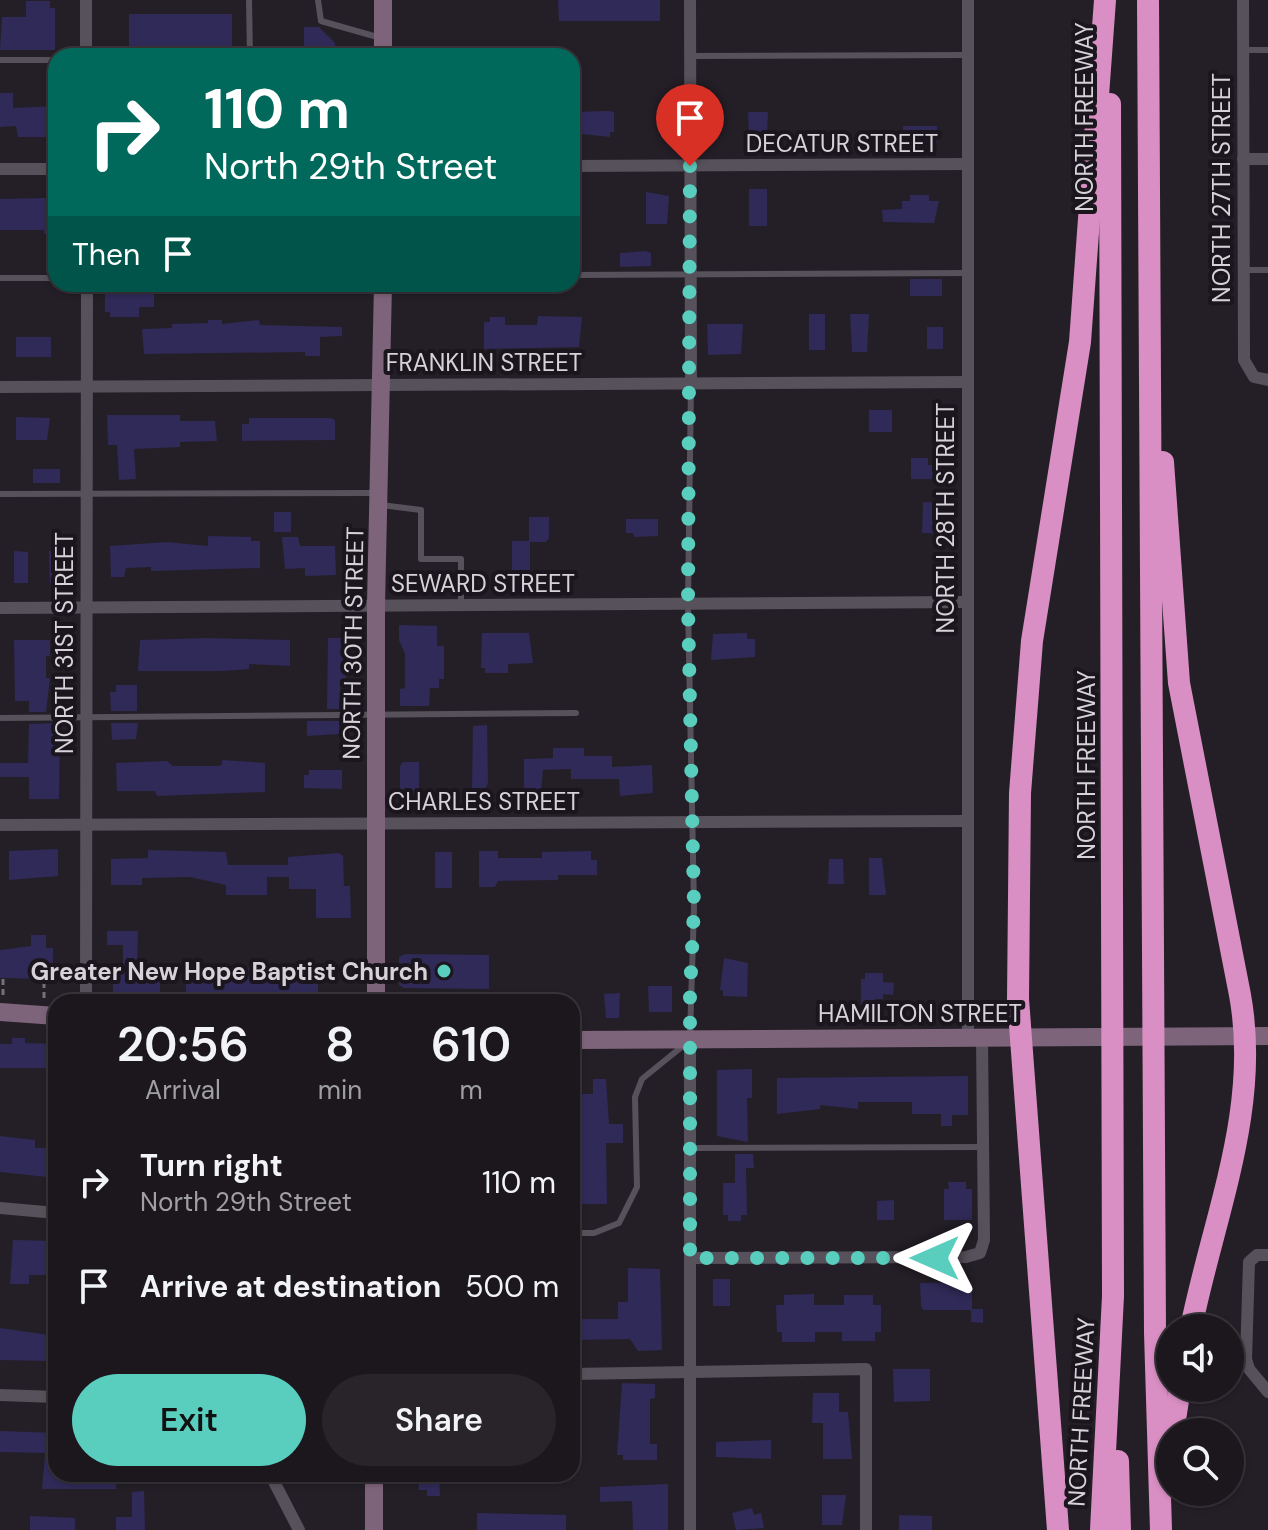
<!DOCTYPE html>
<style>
body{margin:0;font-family:"DM Sans",sans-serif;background:#28242a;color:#f1f3f6;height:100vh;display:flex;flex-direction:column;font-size:30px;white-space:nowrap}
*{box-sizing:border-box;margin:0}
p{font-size:26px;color:#a09fa4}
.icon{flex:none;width:44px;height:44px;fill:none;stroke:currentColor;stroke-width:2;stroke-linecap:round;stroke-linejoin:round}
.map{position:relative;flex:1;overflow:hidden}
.sheet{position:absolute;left:48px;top:994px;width:532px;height:488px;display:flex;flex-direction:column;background:#1b171d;border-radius:24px;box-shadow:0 2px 6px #0004,0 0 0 2px #39363b}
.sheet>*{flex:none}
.hud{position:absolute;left:48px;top:48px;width:532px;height:244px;border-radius:24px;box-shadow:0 2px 6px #0004,0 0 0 2px #39363b;background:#00695c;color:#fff;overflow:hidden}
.buttons{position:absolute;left:1156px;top:1314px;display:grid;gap:16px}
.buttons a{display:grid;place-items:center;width:88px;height:88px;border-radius:50%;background:#1b171d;box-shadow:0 2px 6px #0004,0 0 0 2px #39363b;font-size:40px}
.pin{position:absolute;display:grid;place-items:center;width:68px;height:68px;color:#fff;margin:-82px -34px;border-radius:50% 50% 50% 0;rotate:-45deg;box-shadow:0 0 8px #0007}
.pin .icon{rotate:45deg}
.me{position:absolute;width:88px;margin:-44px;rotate:270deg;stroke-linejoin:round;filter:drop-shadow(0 0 6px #0008)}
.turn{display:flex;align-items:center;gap:28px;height:168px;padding:0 24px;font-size:36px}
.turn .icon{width:104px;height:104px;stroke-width:2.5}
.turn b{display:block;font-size:56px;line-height:68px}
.then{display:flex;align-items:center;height:76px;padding:0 24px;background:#0003;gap:16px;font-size:30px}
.eta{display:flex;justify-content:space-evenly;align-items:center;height:136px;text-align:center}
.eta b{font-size:48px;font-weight:600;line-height:56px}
.action{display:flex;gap:16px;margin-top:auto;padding:16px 24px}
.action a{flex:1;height:92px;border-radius:48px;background:#59cebe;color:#111;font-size:32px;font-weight:600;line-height:92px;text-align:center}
.action a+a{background:#28242a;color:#f1f3f6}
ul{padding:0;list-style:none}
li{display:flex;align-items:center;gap:24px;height:104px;padding:0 24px}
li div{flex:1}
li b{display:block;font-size:30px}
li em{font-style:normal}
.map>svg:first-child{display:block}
</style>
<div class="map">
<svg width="1268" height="1530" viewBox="0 0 1268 1530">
<rect width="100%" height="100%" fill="#241f27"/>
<g fill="#2f2a57">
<path d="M558,0H660V21H559Z"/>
<path d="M26,1H50V8H55V50H0L2,17H26Z"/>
<rect x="129" y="14" width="103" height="42"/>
<path d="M304,27H319L335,43V56H304Z"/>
<path d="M0,93H13V108L56,106V137H18L16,126L0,127Z"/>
<path d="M609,111L614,112V132H610V137L572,133V112Z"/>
<path d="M748,112H768L767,135H749Z"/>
<path d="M903,126H937V144L903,143Z"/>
<rect x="749" y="189" width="18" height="37"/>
<path d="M646,192L669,196L667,224H646Z"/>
<path d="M910,195H929V201H939L934,223L883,222L882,210L902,209V201H910Z"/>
<path d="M44,198H55L56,234H44V230H0V199Z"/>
<path d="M646,251L651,253V266L620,267V253Z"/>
<rect x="910" y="279" width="32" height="17"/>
<path d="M110,285L154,290V307H139V317H110V312H105V291H110Z"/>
<rect x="809" y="314" width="16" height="36"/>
<path d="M850,314H869L867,352H852Z"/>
<path d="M538,316L582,317L579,347L484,349V322H490V317H505V325H537Z"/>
<path d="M208,320H222V324L259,320L260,325L342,327V336L320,337V356H305V352L144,354L142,329L172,328V324L208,323Z"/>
<path d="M707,324H743L741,354L708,355Z"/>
<rect x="927" y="327" width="16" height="22"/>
<rect x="16" y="337" width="35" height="20"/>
<rect x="869" y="410" width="23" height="22"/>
<path d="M107,415H180V421H215L217,441L180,442V447L134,449L136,479L119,480L117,445H108Z"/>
<path d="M16,417L50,418L47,440H16Z"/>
<path d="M249,418H331L335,420V440L242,441V424H249Z"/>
<path d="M911,458H928V465H941V479H911Z"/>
<rect x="33" y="469" width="27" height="14"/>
<path d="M923,502L943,503L938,533H922Z"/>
<rect x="274" y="512" width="17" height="20"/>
<path d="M529,517H549V538L546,542H530V574H512V541H529Z"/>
<path d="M626,519H658V536L634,537L633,533H626Z"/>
<path d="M208,536L251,537V541H260V568L151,571V567L126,568L124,577H111L110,546L166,542L208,546Z"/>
<path d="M282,537H298L300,546H335L336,575L305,576V568L285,569Z"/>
<path d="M14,551L28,552V583H14Z"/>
<path d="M49,551H61L64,583H50Z"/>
<path d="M399,625L437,626V646H444V679H439V688H430L429,706H400V689L405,688V654L399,640Z"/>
<path d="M482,633H529L533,663L508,664V673H485V668H481Z"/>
<path d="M747,633V639H755V657L711,660L713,634Z"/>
<path d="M207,638L290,640V666L249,664V669L223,671H138L140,640Z"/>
<path d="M328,638H346V679H341L339,709H327Z"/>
<path d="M14,640H50V656H46V678H50L46,712H29V701H15Z"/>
<path d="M116,685H137V711H111L110,692H116Z"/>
<path d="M307,721H339V734L307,736Z"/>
<path d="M60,723L59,799H29V777H0V763H28L29,724Z"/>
<path d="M111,723H138L136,739L112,740Z"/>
<path d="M487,725L488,783L486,788H472L473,726Z"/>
<path d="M553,748H584V756H612V767L652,765L653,793L620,796L619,779H571V769L543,770L541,790H524V759L553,758Z"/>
<path d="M222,760L265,763V792L157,796L155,791H117L116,763L167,761L173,766H216L222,765Z"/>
<path d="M403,762H419V794H400V766Z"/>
<path d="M309,770H342V789L304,788V775H309Z"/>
<path d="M58,849V876L9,880V851Z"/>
<path d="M148,850L226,852L228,865H288V857L339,853L343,856L344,886H350L351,918H316V889H289V877H267V895H226V885L190,877L142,878V885H111V859L148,858Z"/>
<path d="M479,851H498V858H542V852L591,851V860H597V875H558V880L498,881L495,887H479Z"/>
<rect x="435" y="852" width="17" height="36"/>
<path d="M869,858H882L886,895H869Z"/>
<path d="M829,859H843L844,884H828Z"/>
<path d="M107,931H138L137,967H160V1002H138V998L113,994V976L123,973V945H107Z"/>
<path d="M31,935H46V948H53V979L0,978V950L31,946Z"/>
<path d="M405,954L489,955V989L404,988L399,985V957Z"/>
<path d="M724,958L748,963L747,997L723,996V990H720Z"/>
<path d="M186,965L205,968L292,967L298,983L318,984V1002L250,1001V996L186,997Z"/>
<path d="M865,973H883V982L894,983L893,995L883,994V999H875V1004H861V979H865Z"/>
<path d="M648,986H672V1012H649Z"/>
<path d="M620,993L619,1018H606L604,994Z"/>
<path d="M12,1038H25V1043L56,1044V1068H0V1044H12Z"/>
<path d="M752,1069V1098H747L748,1142L717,1136V1070Z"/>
<path d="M968,1076V1115H952V1126H941V1114H912V1102H858V1109L820,1105V1109L777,1114V1078Z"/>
<path d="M593,1079H606L609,1124H623V1143H606L607,1204H572V1177H580V1155H572V1124H580V1094H593Z"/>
<path d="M0,1136L35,1140V1148H56V1178L0,1172Z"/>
<path d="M735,1154H753L754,1168H746L747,1215H741V1221H728V1215H723V1183H735Z"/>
<path d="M948,1182H966V1189H972V1220H944V1189H949Z"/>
<path d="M894,1200V1220H877V1201Z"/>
<path d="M13,1240L56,1241V1275H29V1284H10Z"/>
<path d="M628,1268L660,1269L662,1350L638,1351L630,1339L572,1340V1319H618V1302H628Z"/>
<rect x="713" y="1279" width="17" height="27"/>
<path d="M972,1282V1309H983V1323L971,1322V1310H923L921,1306L920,1283Z"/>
<path d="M814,1294V1305H844V1295H873V1305H881V1332H875V1341H842V1332H815V1342H782V1332H777L776,1305H784V1295Z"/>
<path d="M0,1328L49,1335L47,1361L0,1360Z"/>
<path d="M893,1369H930V1401L894,1402Z"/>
<path d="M622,1383L655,1384V1398L650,1399V1444H657V1460H623V1455H617Z"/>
<path d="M813,1393H839V1412H848L852,1459H823V1423H812Z"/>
<path d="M0,1431L56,1433V1476L116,1477V1489H42L45,1453L0,1452Z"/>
<path d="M771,1440V1459L716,1457V1442Z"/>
<path d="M418,1474H439L440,1496H427V1490H419Z"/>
<path d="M668,1484V1530H633L632,1501L600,1502V1487Z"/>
<path d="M144,1491L145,1530H116V1517H132V1492Z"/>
<path d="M822,1495H846L842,1525H822Z"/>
<path d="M752,1508L754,1515L761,1513L764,1528L736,1530L732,1513Z"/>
<path d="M477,1513L566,1515V1530H477Z"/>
<path d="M899,1515L932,1516V1530H899Z"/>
<path d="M30,1516L75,1518V1530H30Z"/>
</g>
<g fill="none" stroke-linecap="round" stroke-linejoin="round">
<g stroke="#757178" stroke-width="3" stroke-dasharray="6 4" stroke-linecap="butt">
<path d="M3,979V995"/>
<path d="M44,982V998"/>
</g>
<g stroke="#57515b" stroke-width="6">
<path d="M249,0L250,56"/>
<path d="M318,0L321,21L381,38"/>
<path d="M1244,50H1268"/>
<path d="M690,56L968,55"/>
<path d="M0,60H56"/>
<path d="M1244,270H1268"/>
<path d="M572,275L967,273"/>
<path d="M0,278H56"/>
<path d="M0,494L376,493"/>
<path d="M381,505L421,510V559H461V605"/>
<path d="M0,718L576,713"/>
<path d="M690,1036L694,907L688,604L691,384"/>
<path d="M691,1148L983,1147"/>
<path d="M572,1233H594L619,1223L637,1187L635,1097L642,1079L684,1045"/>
</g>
<g stroke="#57515b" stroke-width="12">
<path d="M86,0V56"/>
<path d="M690,0L691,384"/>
<path d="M1243,0L1244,360L1254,377L1268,380"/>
<path d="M1243,159H1268"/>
<path d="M572,166L968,164"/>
<path d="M0,169H56"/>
<path d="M0,387L968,382"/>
<path d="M0,608L966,602"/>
<path d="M0,825L967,821"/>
<path d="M86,1002L87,284"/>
<path d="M968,1037V0"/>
<path d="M690,1039V1530"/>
<path d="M0,1208L56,1213"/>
<path d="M1268,1255H1257L1249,1262L1246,1359L1249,1369L1268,1392"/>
<path d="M690,1258L966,1257L980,1253L984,1240L982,1037"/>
<path d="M572,1374L866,1369V1530"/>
<path d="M0,1395L56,1397"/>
<path d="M270,1474L299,1530"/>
</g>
<g stroke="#7e647a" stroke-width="18">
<path d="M383,56V0"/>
<path d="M376,1002V605L383,284"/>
<path d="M0,1012L56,1016"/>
<path d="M572,1040L1268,1036"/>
<path d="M374,1530V1474"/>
</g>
<g stroke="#d98fc3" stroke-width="22">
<path d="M1148,0L1155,1333L1161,1530"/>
<path d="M1163,462L1179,683L1240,995C1261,1109 1213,1218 1191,1328"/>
<path d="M1173,1432L1180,1388"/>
<path d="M1118,1461L1120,1530"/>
<path d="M1058,1530L1018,999L1020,793L1032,641L1080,342L1105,0"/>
<path d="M1101,1530L1113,1296L1110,104"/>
</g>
</g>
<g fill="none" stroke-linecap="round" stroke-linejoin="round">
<path stroke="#59cebe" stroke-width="14" stroke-dasharray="0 25.2" d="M690,166L688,604L694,907L690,993V1258H935"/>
</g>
<circle fill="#59cebe" stroke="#1b151e" stroke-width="3" cx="444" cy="971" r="8"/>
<g text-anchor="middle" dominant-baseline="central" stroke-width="8" stroke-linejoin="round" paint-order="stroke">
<g font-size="24" fill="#d6d2d8" stroke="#1b151e">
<text transform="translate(1084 117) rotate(-90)">NORTH FREEWAY</text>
<text x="842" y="143">DECATUR STREET</text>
<text transform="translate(1221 188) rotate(-90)">NORTH 27TH STREET</text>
<text x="484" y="362">FRANKLIN STREET</text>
<text transform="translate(945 518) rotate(-90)">NORTH 28TH STREET</text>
<text x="483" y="583">SEWARD STREET</text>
<text transform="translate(64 643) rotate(-90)">NORTH 31ST STREET</text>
<text transform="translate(353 643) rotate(-89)">NORTH 30TH STREET</text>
<text transform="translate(1086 765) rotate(-90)">NORTH FREEWAY</text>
<text x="484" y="801">CHARLES STREET</text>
<text x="920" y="1013">HAMILTON STREET</text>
<text transform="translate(1081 1412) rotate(-87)">NORTH FREEWAY</text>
</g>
<g font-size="24" font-weight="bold" fill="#d6d2d8" stroke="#1b151e" text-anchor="end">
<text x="428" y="971">Greater New Hope Baptist Church</text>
</g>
</g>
</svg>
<div class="buttons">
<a><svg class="icon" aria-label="sound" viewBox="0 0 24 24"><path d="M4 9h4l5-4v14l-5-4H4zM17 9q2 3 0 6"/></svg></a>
<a><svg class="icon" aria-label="search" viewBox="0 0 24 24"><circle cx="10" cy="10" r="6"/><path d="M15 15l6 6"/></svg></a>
</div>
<div class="pin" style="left:690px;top:166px;background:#d93025"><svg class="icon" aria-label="arrive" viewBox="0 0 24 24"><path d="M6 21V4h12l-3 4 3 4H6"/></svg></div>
<svg class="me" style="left:935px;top:1258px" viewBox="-20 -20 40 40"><path d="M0-17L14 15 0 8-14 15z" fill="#59cebe" stroke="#fff" stroke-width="4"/></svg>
<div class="hud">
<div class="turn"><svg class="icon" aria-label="right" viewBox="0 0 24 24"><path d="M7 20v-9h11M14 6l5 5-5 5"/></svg><div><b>110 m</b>North 29th Street</div></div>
<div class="then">Then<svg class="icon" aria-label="arrive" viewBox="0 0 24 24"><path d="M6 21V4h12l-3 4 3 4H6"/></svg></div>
</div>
<section class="sheet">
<div class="eta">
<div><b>20:56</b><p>Arrival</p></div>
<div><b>8</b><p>min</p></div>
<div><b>610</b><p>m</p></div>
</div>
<ul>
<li><svg class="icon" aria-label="right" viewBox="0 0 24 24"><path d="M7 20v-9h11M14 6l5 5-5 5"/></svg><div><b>Turn right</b><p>North 29th Street</p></div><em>110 m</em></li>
<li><svg class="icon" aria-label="arrive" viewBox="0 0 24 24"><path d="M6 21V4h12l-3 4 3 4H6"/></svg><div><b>Arrive at destination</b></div><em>500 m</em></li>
</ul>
<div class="action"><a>Exit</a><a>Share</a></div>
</section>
</div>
